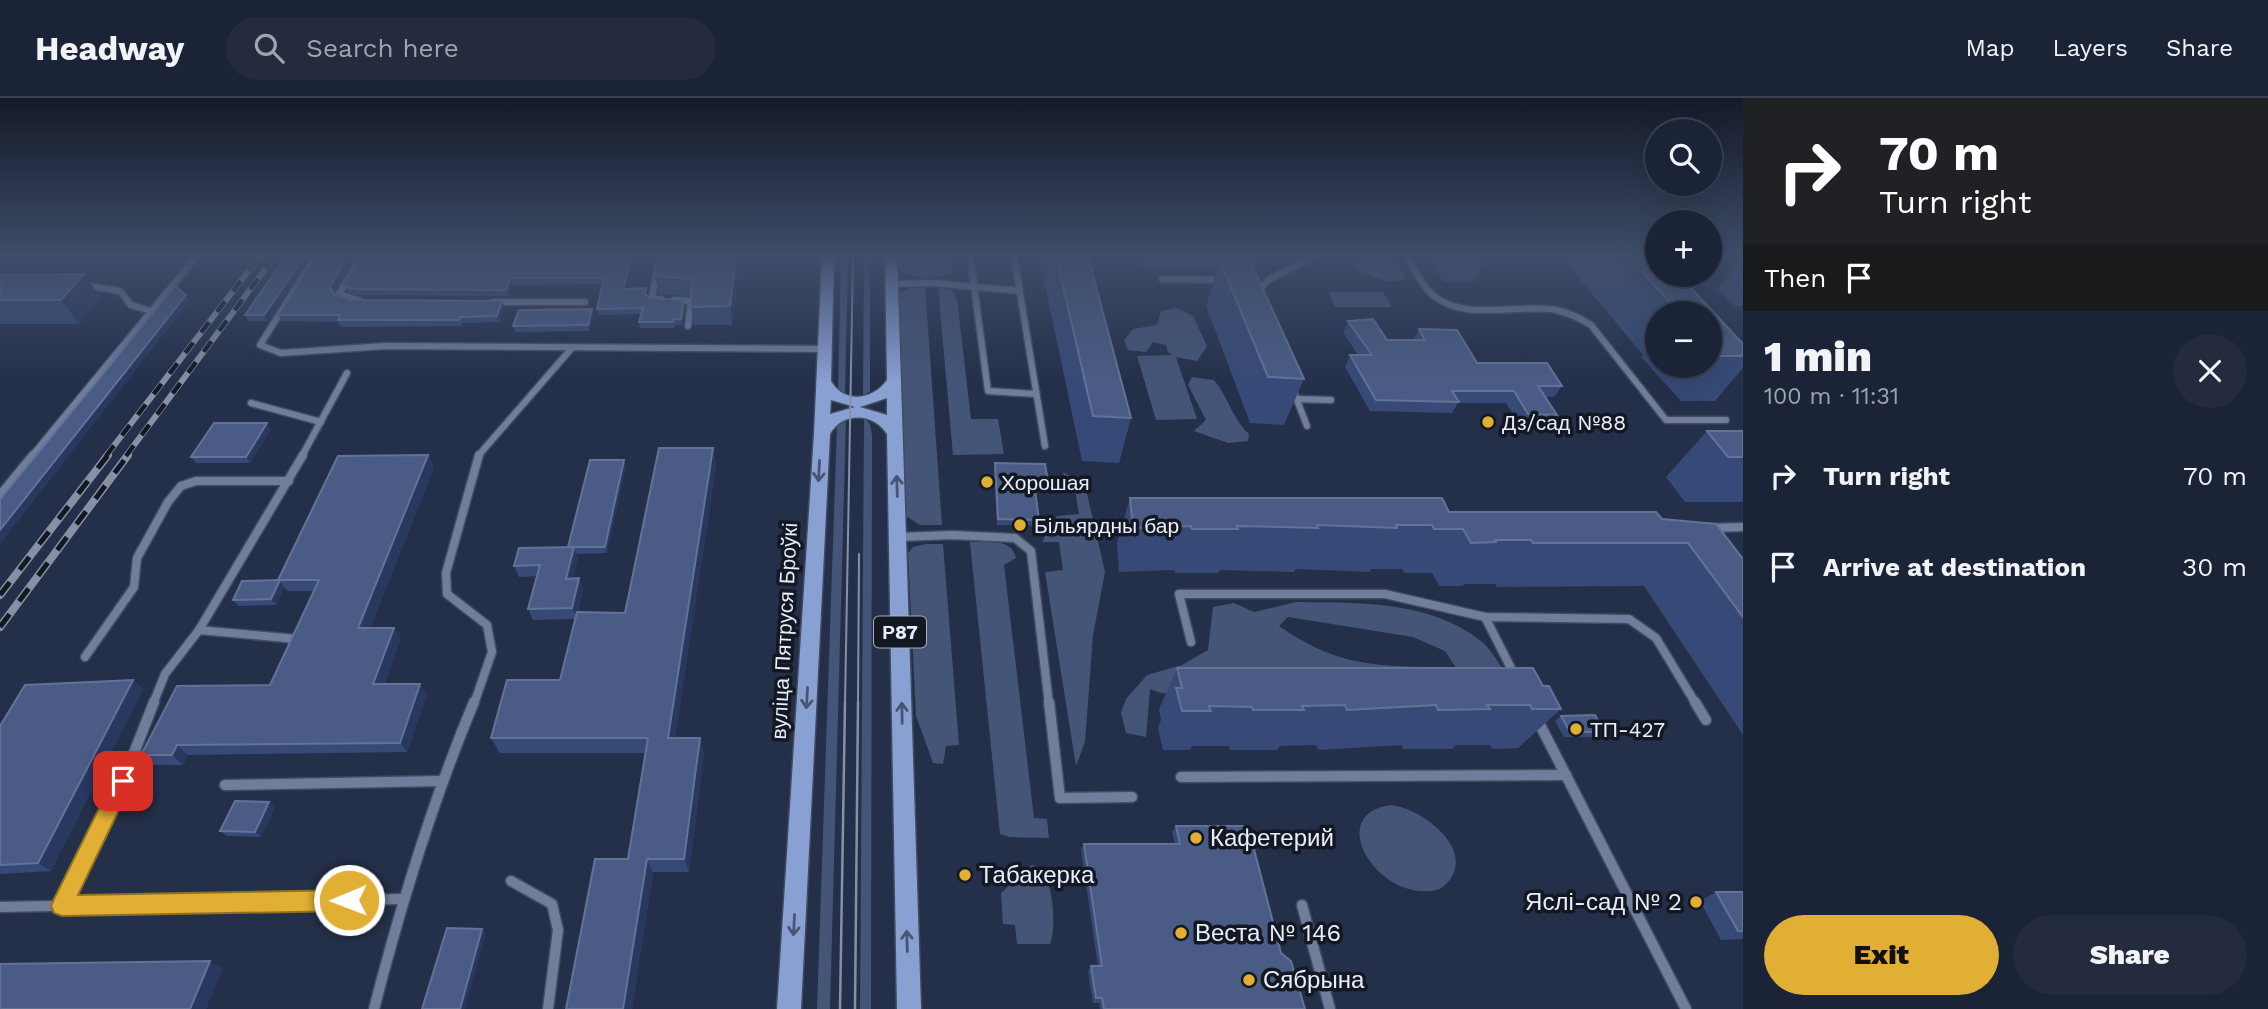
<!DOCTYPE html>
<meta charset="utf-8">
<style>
body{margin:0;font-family:"Work Sans",sans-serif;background:#242b3f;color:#f1f3f6;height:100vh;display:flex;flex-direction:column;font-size:26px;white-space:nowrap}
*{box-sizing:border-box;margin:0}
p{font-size:23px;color:#a0a4ad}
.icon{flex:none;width:38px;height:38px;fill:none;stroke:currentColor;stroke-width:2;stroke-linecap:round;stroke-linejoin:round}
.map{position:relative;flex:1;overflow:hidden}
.sheet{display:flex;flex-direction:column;background:#1b2337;width:525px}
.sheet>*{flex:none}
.banner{background:#202124;color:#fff;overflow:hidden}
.tools{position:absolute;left:1645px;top:21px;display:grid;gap:14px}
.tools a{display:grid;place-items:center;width:77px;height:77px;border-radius:50%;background:#1b2337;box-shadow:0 7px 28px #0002,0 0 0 2px #394052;font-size:35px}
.pin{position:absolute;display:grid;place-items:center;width:60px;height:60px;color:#fff;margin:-30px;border-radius:14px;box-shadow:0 4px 10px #0006}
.me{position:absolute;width:77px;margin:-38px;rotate:269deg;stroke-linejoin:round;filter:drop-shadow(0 0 5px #0008)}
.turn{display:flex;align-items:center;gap:24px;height:147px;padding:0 21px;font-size:32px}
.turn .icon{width:91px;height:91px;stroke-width:2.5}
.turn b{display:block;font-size:49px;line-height:60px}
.then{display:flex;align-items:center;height:66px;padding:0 21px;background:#0003;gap:14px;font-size:26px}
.round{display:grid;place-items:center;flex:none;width:74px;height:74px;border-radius:37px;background:#242b3f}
.summary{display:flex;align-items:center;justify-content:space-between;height:119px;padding:0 21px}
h1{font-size:42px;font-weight:800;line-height:52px}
.button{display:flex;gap:14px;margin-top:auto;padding:14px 21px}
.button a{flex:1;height:80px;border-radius:42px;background:#e1af34;color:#111;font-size:28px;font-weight:800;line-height:80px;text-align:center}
.button a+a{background:#242b3f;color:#f1f3f6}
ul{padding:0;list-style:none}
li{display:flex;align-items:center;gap:21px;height:91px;padding:0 21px}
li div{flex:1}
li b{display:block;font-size:26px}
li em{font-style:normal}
header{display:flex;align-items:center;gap:42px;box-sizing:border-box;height:98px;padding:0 35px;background:#1b2337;border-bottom:2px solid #394052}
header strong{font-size:33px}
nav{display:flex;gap:38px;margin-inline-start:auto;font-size:24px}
.search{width:490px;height:63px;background:#242b3f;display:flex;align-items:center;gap:18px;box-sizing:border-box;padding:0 24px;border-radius:38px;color:#a0a4ad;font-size:26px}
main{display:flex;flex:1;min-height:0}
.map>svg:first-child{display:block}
</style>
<header>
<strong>Headway</strong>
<div class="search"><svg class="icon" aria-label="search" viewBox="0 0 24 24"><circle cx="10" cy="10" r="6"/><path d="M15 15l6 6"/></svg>Search here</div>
<nav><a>Map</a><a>Layers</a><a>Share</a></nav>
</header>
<main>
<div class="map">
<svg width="1743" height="911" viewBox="0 0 1743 911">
<rect width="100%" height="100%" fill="#242f49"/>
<g fill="#455578">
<path d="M841,158H848L845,298L838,294Z"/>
<path d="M864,158H870V293L863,298Z"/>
<path d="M899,158H952V175C936,180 913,183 899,171Z"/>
<path d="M1375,158H1393L1405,180C1391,190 1363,175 1351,166Z"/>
<path d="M913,188H925L942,427H920L906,418L898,195Z"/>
<path d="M938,189L953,193L957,201L971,321H998L1004,356L953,357Z"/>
<path d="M1328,194H1383L1392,209H1335Z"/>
<path d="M1176,210L1193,218L1207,248L1197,263L1176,259L1197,321L1156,322L1137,258L1172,257L1168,254L1166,247L1153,244L1146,254L1128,252L1124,242L1133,231L1157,227L1161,213Z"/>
<path d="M1192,279L1214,282C1229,300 1232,320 1249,336L1248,343L1228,345L1194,333L1206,322L1188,287Z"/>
<path d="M846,320L830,911H817L837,327Z"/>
<path d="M864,320L870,326L872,337L871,911H860Z"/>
<path d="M1063,374L1085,387L1105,474L1093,537L1085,644L1076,668L1045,474L1063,472L1059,444H1042L1057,418L1079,416L1074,387H1066Z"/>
<path d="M970,444C988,445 1011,439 1016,460L1004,467L1034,720L1047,721L1049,740L1009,739L1000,736Z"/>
<path d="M926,446H943L959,647L946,648L943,666L933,665L916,618L908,455L913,449Z"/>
<path d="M1296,504C1359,505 1429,502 1481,543C1491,551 1499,566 1507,577L1462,579L1445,553L1413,539L1288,519L1279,528C1331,564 1365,568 1427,569L1440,590L1161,595L1150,591L1146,639L1126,635L1121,615L1126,601L1147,577L1182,567L1208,552L1213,509L1234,505L1254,514Z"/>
<path d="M1391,707C1426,711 1484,759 1440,791C1381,809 1321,716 1391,707Z"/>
<path d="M1032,767C1054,769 1057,830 1050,846H1017L1015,827L1003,826L1001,795Z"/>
</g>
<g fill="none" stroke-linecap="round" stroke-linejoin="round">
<defs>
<g id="service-far2">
<path d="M316,158L260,247L281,255L385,248L826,251"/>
<path d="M659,158L652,201H661"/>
<path d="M970,158L988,293L1036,296"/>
<path d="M1014,158L1045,348"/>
<path d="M1407,158C1415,172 1422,188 1434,198C1467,224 1519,205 1556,212C1569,215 1580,220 1591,227L1666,322H1726"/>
<path d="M1162,181L1223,182"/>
<path d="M892,186L933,185L1020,193"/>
<path d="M83,187L120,193L131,207L151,213"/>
<path d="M1256,195L1268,182L1314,158"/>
<path d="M674,202L691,203L688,228"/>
<path d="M360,203L339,196L361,158"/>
<path d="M492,204H585"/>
<path d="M1292,289L1307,328"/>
<path d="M1297,301L1331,302"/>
<path d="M251,305L321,324"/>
<path d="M32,358L197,158"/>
<path d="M302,358L347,275"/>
<path d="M478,358L571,251"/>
</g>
<g id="service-far1">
<path d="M0,397L33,357"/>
<path d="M1709,430L1743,429"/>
<path d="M898,439L952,437L1015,440L1031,453L1049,606"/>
<path d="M1485,519L1515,578"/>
<path d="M199,532L296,541"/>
<path d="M1191,544L1179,496H1385L1485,519L1629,521L1656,540L1696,606"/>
<path d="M85,559L134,489L137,460L168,404L181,388L196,383H289"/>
<path d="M153,606L165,576L199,532L303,357"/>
<path d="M474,606L492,554L487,527L447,496L446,475L479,357"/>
</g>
<g id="service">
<path d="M1049,604L1060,700L1132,699"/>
<path d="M1695,604L1706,622"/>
<path d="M1537,621L1686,911"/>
<path d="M1181,679L1566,677"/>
<path d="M225,687L441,683"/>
<path d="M511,783L552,806L558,832L548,911"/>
<path d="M1302,807L1330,911"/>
<path d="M62,808L123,683L154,604"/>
<path d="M0,809L402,801"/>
<path d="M374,911C401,806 432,704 474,604"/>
</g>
<path id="primary" d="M822,158H834L831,283C844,306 873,302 887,282L885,158H897L921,911H897L887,336C874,315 843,313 830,336L801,911H777L814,336ZM887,300V317L860,309ZM831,302L855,309L830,316Z"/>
</defs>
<use href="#service-far2" stroke="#424b5f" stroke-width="9"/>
<use href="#service-far1" stroke="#424b5f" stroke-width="11"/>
<use href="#service" stroke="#424b5f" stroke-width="13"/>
<use href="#primary" stroke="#424b5f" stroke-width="3"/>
<use href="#service-far2" stroke="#707e9c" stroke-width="6"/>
<use href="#service-far1" stroke="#707e9c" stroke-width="8"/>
<use href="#service" stroke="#707e9c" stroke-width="10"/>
<use href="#primary" fill="#89a0d3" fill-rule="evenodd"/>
<g stroke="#8790a4" stroke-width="2">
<path d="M845,606L853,158"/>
<path d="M858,606L859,456"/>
</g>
<g stroke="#8790a4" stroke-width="2.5">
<path d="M840,911L845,604"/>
<path d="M855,911L858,604"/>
</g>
<defs>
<g id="rail-far1">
<path d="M106,358L260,158"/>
<path d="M126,358L275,158"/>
</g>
<g id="rail">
<path d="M0,497L108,357"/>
<path d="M0,529L128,357"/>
</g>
</defs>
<use href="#rail-far1" stroke="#8790a4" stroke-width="6"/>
<use href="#rail" stroke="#8790a4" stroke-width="8"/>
<use href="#rail-far1" stroke="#131823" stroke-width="4.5" stroke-dasharray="13" stroke-linecap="butt"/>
<use href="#rail" stroke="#131823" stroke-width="5" stroke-dasharray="16" stroke-linecap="butt"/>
</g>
<g fill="#374a77" fill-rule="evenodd">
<path d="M286,158L268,223H248L245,217Z"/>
<path d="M355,158L334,195L351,202L502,203L504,209L499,224L463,225L461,228L341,229L338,224L282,223L278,217Z"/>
<path d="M361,158H635L626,190L647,196V198L650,200L684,202L685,208L682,227H675V230H640L639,224L641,216L599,217L597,211L603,186L512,187L508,198L355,197L347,193L344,187Z"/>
<path d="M659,158H736L739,176L732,227H694L691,209V198L659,196L655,178Z"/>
<path d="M1039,158H1088L1131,320L1119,365L1082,363Z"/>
<path d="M1138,158H1258L1254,170L1304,281L1284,327L1250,325L1206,208L1217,172L1142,171Z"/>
<path d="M1427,158H1489L1474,184H1444Z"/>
<path d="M1566,158H1657L1694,189L1692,192L1743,246V270L1715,303H1681L1641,259L1643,257L1564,162ZM1657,215H1710V268H1657Z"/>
<path d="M1743,160V208H1735L1718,191Z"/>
<path d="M84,176L101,200L79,226H0V177Z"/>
<path d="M592,211L594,217L589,233L515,234L513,228Z"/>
<path d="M1348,223L1387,242H1413L1419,231L1477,265L1562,288L1554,299H1546L1557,317L1549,328H1520L1506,305H1458L1452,315L1370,313L1345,269L1350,257H1358L1343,234Z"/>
<path d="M267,325L271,331L250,365H196L191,359Z"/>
<path d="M1707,333H1743V404H1685L1666,379Z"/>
<path d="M713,350L716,367L675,640L704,655L689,774H653L632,911H566L628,761L645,655H500L491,640L560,582L576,521L533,522L528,511L537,478L519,479L514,468L568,449L626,368L607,455L576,456L578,460L573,480H579L583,491L578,514L625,515Z"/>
<path d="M428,357L434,369L370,530H394L401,540L384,586L427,596L407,654L188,657L183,667H152L141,657L270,587L314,493H287L284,489L276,507L238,508L233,502L279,482Z"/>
<path d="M995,365L1048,384L1047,390H1034L1039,422L1037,428L997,427L994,372Z"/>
<path d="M1130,400L1449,414L1662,421L1743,461V637L1644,488L1497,489L1495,486H1465L1462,488H1439L1432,475H1404L1402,471H1371L1370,474L1296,471L1294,474L1220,472L1218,475H1175L1174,472L1119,474L1117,445Z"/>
<path d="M1177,570L1543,588L1561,611L1518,650L1492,651L1490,647H1456L1452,651H1403L1402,647L1318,652L1316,647L1280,648L1277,652H1230L1229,648H1192L1190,652H1163L1158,630L1161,622L1159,611Z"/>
<path d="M133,582L143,591L51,773L0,776V628Z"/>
<path d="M1561,618L1604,634L1598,639H1564L1555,623Z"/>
<path d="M269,704L275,709L261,739L227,738L220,733Z"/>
<path d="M1176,728L1281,855L1305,911H1100L1099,905H1093L1088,873L1091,868H1098L1081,752L1084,746H1175L1172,734Z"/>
<path d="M1716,794H1743V841L1721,842L1700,803Z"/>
</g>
<g fill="#28385f">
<path d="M305,158H312L268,223L264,217Z"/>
<path d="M348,158H355L333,195L330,189Z"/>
<path d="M632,158H635L625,197L623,191Z"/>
<path d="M736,158L739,176L732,227L730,208Z"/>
<path d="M84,176L101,200L79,226L61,202Z"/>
<path d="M510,180L512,187L508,198L506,192Z"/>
<path d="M186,197L190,203L0,446V432Z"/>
<path d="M684,202L685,208L682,227L681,221Z"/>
<path d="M502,203L504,209L499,224L497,218Z"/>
<path d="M592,211L594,217L589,233L588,227Z"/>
<path d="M267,325L271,331L250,365L246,359Z"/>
<path d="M713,350L716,367L673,655L668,640Z"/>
<path d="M428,357L434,369L366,541L358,530Z"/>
<path d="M624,362L626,368L607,455L605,449Z"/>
<path d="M574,449L578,460L571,491L566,481Z"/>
<path d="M579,480L583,491L577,521L572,510Z"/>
<path d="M279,483L284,489L276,507L271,501Z"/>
<path d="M394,530L401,540L381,597L373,586Z"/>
<path d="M133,582L143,591L51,773L38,765Z"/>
<path d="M420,586L427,596L407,654L400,645Z"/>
<path d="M700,640L704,655L689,774L684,761Z"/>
<path d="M177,647L188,657L183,667L172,657Z"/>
<path d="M269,704L275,709L261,739L255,734Z"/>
<path d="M647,761L653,774L632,911H623Z"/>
<path d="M482,831L486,835L465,911H460Z"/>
<path d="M210,863L223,870L206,911H190Z"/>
</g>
<g fill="#4a5c85" stroke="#637398" stroke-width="2">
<path d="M286,158H305L264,217H245Z"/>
<path d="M316,158H348L330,189L333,195L351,202L502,203L497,218L460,219L459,222H338L340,217H278Z"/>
<path d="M361,158H632L623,191L646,190L645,196L650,200L684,202L681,221H674L673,224H639L643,210L597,211L604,180H510L506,192L352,191L344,187Z"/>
<path d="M659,158H736L730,208L691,209L692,181L655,178Z"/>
<path d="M1056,158H1088L1131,320L1093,318Z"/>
<path d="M1232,158H1248L1304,281L1268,279L1220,163H1234Z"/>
<path d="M1627,158H1657V177H1681L1694,189H1690L1743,246V258H1719L1710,249V215H1676V214H1679Z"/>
<path d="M84,176L61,202H0V177Z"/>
<path d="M175,188L186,197L0,432V401Z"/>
<path d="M592,211L588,227L513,228L519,212Z"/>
<path d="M1373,221L1387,242H1425L1419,231L1457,232L1477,265H1547L1562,288H1538L1557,317L1528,316L1514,293H1452L1459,304L1376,302L1350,257H1372L1348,223Z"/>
<path d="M214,325H267L246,359H191Z"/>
<path d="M1707,333H1743V359H1728Z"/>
<path d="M659,350H713L668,640H700L684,761H647L623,911H566L595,761H628L648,640H491L507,582H560L577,514L625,515Z"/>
<path d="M428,357L358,530H394L373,586H420L400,645L177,647L172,657H141L177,588L270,587L319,482H278L338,358Z"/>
<path d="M590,362H624L605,449H568Z"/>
<path d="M995,365L1045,366L1048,384H1034L1039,422L998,421Z"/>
<path d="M1130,400H1442L1449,414H1656L1662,421L1716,426L1743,461V519L1688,445H1533L1531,442H1495L1496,444L1471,445L1463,431H1434L1432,427H1396L1397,430L1317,427L1318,430L1237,428L1238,431H1192L1191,428L1133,430Z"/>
<path d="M574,449L566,481L579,480L572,510L528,511L540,467L514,468L519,450Z"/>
<path d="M280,482L271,501L233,502L242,483Z"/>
<path d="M1177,570H1533L1543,588H1549L1561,611H1532L1530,607H1487L1490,611L1438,612L1436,607L1347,612L1345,607L1302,608L1304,612H1253L1252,609L1209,608L1211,613H1182L1176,590H1182Z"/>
<path d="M133,582L38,765L0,767V628L25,587Z"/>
<path d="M1595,617L1604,634H1570L1561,618Z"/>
<path d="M235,703L269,704L255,734L220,733Z"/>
<path d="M1176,728H1248L1281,855L1291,863L1305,911H1104L1102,900H1096L1091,868H1102L1084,746H1180Z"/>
<path d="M1716,794H1743V833H1738Z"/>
<path d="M447,830L482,831L460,911H422Z"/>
<path d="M210,863L190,911H0V866Z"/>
</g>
<defs><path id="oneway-shaft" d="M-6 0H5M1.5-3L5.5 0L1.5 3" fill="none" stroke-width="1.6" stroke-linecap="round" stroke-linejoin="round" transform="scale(1.75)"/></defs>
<g stroke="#485572">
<use href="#oneway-shaft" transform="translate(819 373) rotate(93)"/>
<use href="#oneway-shaft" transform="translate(897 388) rotate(-92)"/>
<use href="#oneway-shaft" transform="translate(807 600) rotate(93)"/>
<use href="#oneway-shaft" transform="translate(902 615) rotate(-91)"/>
<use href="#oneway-shaft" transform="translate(794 827) rotate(93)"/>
<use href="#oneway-shaft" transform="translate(907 843) rotate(-92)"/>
</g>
<linearGradient id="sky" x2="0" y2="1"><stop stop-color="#141a28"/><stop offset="0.55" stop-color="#3f4d6a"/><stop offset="1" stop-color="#3f4d6a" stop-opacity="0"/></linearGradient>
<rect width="1743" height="285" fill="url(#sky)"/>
<path fill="#e1af34" stroke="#927222" stroke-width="2" d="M123,674L130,676L133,683L78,797L349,792L357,795L360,802L357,810L349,813L62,818L54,815L51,808L54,801L116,676Z"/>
<g fill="#e1af34" stroke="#131823" stroke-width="2.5">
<circle cx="1488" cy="324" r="7"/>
<circle cx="987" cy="384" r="7"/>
<circle cx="1020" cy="427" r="7"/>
<circle cx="1576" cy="631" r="7"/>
<circle cx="1196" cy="740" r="7"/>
<circle cx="965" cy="777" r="7"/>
<circle cx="1696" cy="804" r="7"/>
<circle cx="1181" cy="835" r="7"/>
<circle cx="1249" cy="882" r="7"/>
</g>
<g text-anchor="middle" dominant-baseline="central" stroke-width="7" stroke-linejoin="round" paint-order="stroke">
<rect fill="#131823" stroke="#a8aebb" stroke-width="2" x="874" y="518.5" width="52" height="31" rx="5"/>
<g font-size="19" font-weight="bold" fill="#e8eefc">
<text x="900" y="534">Р87</text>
</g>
<g font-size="21" fill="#e8eefc" stroke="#131823" text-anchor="start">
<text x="1502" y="324">Дз/сад №88</text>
<text x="1001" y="384">Хорошая</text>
<text x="1034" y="427">Більярдны бар</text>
<text x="1590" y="631">ТП-427</text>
</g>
<g font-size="21" fill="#e8eefc" stroke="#131823">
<text transform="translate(784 533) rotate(-87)">вуліца Пятруся Броўкі</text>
</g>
<g font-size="24" fill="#e8eefc" stroke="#131823" text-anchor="start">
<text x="1210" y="740">Кафетерий</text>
<text x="979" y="777">Табакерка</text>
<text x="1682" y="804" text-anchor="end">Яслі-сад № 2</text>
<text x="1195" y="835">Веста № 146</text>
<text x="1263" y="882">Сябрына</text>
</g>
</g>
</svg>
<div class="tools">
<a><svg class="icon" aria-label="search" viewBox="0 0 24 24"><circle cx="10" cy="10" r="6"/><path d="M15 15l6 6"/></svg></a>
<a>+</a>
<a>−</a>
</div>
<div class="pin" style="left:123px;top:683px;background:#d93025"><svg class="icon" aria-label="arrive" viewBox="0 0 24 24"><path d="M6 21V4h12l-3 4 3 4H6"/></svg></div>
<svg class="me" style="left:349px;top:802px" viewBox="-20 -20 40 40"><circle r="17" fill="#e1af34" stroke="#fff" stroke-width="3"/><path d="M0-11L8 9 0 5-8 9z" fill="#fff"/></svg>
</div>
<section class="sheet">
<div class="banner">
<div class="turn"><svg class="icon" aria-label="right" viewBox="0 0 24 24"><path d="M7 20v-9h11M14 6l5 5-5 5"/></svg><div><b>70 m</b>Turn right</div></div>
<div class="then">Then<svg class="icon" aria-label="arrive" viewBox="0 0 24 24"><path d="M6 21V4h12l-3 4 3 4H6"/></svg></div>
</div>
<div class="summary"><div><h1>1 min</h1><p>100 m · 11:31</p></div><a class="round"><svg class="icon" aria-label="close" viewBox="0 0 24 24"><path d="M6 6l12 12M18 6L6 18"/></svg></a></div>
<ul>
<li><svg class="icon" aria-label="right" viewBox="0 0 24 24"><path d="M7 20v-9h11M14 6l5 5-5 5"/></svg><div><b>Turn right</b></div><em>70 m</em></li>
<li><svg class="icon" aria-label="arrive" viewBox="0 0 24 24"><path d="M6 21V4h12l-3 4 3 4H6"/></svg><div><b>Arrive at destination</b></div><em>30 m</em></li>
</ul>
<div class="button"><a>Exit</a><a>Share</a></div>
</section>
</main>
